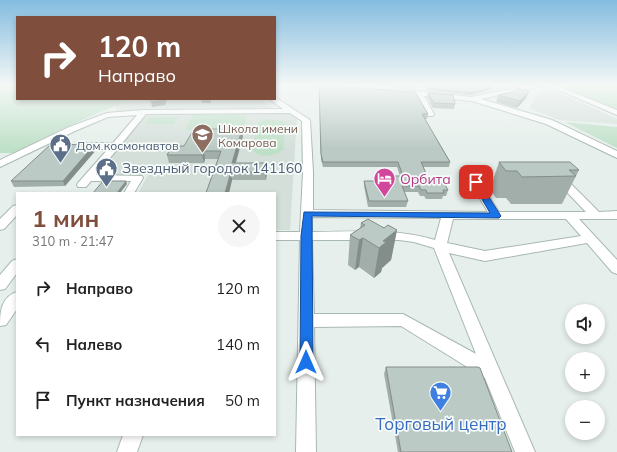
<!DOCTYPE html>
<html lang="ru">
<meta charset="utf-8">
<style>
body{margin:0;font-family:Mulish,sans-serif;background:#f6f6f6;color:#222;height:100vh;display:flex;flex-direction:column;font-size:15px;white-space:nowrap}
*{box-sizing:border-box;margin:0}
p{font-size:13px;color:#767676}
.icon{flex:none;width:22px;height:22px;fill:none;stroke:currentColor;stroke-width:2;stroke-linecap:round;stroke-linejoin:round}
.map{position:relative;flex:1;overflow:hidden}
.details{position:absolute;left:16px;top:192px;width:260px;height:244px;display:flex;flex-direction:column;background:#fff;border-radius:0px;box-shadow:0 2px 6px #0003}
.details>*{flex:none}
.banner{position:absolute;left:16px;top:16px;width:260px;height:84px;border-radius:0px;box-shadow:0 2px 6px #0003;background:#804e3d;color:#fff;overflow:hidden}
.tools{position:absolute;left:565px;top:304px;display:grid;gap:8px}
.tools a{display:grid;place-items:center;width:40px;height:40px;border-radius:50%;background:#fff;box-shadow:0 2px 6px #0003;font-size:20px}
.pin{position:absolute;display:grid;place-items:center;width:34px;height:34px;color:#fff;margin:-17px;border-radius:8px;box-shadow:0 2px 6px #0006}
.me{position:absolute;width:44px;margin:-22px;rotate:0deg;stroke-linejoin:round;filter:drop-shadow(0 0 3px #0008)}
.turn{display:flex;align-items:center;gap:14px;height:84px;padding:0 16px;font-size:18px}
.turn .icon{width:52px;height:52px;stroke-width:2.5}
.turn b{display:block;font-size:28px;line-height:34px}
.round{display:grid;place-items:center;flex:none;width:42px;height:42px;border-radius:21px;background:#f6f6f6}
.overview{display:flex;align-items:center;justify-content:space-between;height:68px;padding:0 16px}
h1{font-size:24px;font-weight:700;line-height:30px;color:#804e3d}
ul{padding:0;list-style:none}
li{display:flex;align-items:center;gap:12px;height:56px;padding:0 16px}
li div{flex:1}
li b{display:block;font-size:15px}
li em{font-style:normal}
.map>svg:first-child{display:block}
</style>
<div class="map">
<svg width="617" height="452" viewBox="0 0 617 452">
<rect width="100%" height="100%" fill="#e6efeb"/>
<g fill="#d4dfda">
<path d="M382,85H521L474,97H463L426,93L427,89Z"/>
<path d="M540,92H558L617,119V124L559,120L529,108Z"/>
<path d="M117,99H259L274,109L116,112Z"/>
<path d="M286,113L297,117L290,230H275V193H138L148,175H94L146,114Z"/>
</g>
<g fill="#bfe0c8">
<path d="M0,85H17V99H135L98,113L62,129L13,153H0Z"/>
<path d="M570,85H617V111L565,89Z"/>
<path d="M193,115H247L243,130H185Z"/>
<path d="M150,117H178L174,124H145Z"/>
<path d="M268,119L282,121L286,124L283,150C273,157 260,159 252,150L258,123Z"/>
<path d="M565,122L617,127V148Z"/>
</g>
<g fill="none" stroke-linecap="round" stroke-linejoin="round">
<defs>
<g id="minor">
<path d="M304,85H336L337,87L334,89Z"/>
<path d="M531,85H546L481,99L552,120L617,151V158L546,124L472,101L424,96L434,114L433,116H427L417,95L400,93L397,91L400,89L471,97Z"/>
<path d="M556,85H562L565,89L617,110V115L561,91L556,88Z"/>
<path d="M275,97L310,120L313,172V210L488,212L470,182C474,177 509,177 513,182L512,184L482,185L499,212H586L561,186L553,185L552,183L557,180L568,181L599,212L617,211V219H579L617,260V274L612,272L587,243L485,261L449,253L535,452H515L485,378L401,326L314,327L316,452H296L300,240H275V232H300L303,172L302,121L290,113L146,114L96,175L142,176L143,178L134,193H124L131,181H91L86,187H78L77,185L78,183L108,149H79L75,146L79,143H113L137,115L108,117L75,131L0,167V160L69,127L107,113L144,110L283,109L269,99H275ZM312,217L441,218L435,240C395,228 353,232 312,232ZM453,219H566L581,236L485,251L447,243ZM312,240H399L414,242L434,248L476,354L403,314H314Z"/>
<path d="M17,205V215L4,229L0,230V219L13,206Z"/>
<path d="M17,259V273L5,289L0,290V275L12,261Z"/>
<path d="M17,292V309L6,325L0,326C0,312 1,297 17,292Z"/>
<path d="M123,435H143L137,452H117Z"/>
</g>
</defs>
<use href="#minor" stroke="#a8b8b2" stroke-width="2"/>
<use href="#minor" fill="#fff" fill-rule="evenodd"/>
</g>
<g fill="#a1aea9">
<path d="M319,85L428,114L427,119H425L450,162L449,167H423L429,180L440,183L448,190L446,196H443L442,199H426L424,196H420L418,192H404L408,201L406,207H368L364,186V181H377V176H400L397,167H323L321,160Z"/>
<path d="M372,85H410V88Z"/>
<path d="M422,85H493L490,86L492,87V89L469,95L427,90L426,88Z"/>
<path d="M428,93L455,104L454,109L433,108L427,97Z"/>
<path d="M498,95L526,98L517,108L496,102Z"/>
<path d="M242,129L243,136L236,163L267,172L266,180H232L229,193H206L218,159H205L204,163H169L167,155L184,146Z"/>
<path d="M94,145L96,150L65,186L14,187L11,181Z"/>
<path d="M499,162L579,170L562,204H511L506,198H496L490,189Z"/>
<path d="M361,223L397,230L391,260L382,268L381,272L374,278L359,267L355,270L348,265L350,235L360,228Z"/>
<path d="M386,367L512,452H398L384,374Z"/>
</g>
<g fill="#838d89">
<path d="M492,87V89L469,95L470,93Z"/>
<path d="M529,91L526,98L517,108L520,101Z"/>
<path d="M164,99H167L165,105L152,107L151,102Z"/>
<path d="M201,99H211V103H202Z"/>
<path d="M242,129L243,136L233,172L232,163Z"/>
<path d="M94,145L96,150L65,186L63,181Z"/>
<path d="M204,151L205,159L204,163L202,155Z"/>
<path d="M267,163V172L266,180L265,172Z"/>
<path d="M231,172L232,180L229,193H225Z"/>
<path d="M126,181L127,184L120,193H117Z"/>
<path d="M397,230L391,260L382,268L381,272L374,278L379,248L383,241Z"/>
<path d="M363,238L359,267L355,270L359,240Z"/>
</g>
<g fill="#bbcac4" stroke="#838d89">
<path d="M319,85L415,92L428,114H422L450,162H421L429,180H438L440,183H444L448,190H443L444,193H427L426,190H421L419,186H402L408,201H369L364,181H379L377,176H403L398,162H323L321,154Z"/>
<path d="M426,85H489L492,87L470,93L427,88V86Z"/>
<path d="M517,88L529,91L520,101L498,95L514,92Z"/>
<path d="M428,93L453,95L455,104L434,103Z"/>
<path d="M150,99H164V100L151,102Z"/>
<path d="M194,129H242L232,163H267L265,172H231L225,193H206L221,151H204L202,155H167L172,146H184Z"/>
<path d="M51,144L94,145L63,181H11Z"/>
<path d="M499,162H570L579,170H569L576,176L522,177L517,171H506Z"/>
<path d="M103,181H126L117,193H93Z"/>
<path d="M368,219L384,228L388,225L397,230L383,241L386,242L379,248L363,238L359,240L350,235L365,225L361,223Z"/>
<path d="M386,367H478L480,368L512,452H401Z"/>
</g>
<linearGradient id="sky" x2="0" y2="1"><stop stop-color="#84bce0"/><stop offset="0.57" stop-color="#f4f8f6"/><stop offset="1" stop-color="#f4f8f6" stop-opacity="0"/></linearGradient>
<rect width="617" height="149" fill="url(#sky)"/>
<path fill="#1a73e8" stroke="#114b97" d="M473,180H478L501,216L499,218L312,216L313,362L311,366L306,367L301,366L300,362L301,236L304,212L490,213L472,182Z"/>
<defs>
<symbol id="school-pin" viewBox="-11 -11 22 30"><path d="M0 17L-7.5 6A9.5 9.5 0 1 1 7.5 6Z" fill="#8d6e63" stroke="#f7fbf9"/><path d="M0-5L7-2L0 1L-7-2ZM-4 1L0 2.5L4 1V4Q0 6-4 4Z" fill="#fff"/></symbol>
<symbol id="civic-pin" viewBox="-11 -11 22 30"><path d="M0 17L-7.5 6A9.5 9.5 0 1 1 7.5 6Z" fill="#5c6f8a" stroke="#f7fbf9"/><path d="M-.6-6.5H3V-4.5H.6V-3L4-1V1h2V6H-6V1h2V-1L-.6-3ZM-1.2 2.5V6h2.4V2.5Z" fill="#fff"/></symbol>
<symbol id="hotel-pin" viewBox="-11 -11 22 30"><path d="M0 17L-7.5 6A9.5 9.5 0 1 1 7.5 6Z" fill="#d1479c" stroke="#f7fbf9"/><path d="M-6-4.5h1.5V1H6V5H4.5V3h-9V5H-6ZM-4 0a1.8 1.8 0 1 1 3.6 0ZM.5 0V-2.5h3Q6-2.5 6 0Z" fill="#fff"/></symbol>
<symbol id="supermarket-pin" viewBox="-11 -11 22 30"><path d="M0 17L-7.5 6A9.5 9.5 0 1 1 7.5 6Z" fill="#3f7fe0" stroke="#f7fbf9"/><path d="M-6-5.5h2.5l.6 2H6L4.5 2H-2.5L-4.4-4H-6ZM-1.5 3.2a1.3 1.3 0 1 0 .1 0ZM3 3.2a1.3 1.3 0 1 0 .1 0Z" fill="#fff"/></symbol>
</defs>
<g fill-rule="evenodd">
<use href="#school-pin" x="190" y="122" width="25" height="34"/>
<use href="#civic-pin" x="48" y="132" width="25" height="34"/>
<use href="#civic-pin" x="94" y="156" width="25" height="34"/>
<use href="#hotel-pin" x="372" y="166" width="25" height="34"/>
<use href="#supermarket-pin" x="428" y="380" width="25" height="34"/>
</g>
<g text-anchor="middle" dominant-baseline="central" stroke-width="3.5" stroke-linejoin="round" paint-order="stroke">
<g font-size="12" fill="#785e54" stroke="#f7fbf9" text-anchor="start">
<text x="218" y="128">Школа имени<tspan x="218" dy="14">Комарова</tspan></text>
</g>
<g font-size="12" fill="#4e5e75" stroke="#f7fbf9" text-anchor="start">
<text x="76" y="145">Дом космонавтов</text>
</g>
<g font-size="14" fill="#4e5e75" stroke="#f7fbf9" text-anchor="start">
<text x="122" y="168">Звездный городок 141160</text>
</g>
<g font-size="14" fill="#b23c85" stroke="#f7fbf9" text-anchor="start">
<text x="400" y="179">Орбита</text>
</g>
<g font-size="17" fill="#366cbe" stroke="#f7fbf9">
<text x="441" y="423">Торговый центр</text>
</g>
</g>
</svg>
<div class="tools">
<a><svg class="icon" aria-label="sound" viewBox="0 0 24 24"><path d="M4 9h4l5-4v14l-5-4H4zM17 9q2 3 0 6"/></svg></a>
<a>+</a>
<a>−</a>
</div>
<div class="pin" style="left:476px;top:182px;background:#d93025"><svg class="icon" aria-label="arrive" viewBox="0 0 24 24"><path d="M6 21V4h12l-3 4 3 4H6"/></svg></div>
<svg class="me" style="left:306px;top:362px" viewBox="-20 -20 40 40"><path d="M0-17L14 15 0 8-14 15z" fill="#1a73e8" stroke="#fff" stroke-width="4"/></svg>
<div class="banner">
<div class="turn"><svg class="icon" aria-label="right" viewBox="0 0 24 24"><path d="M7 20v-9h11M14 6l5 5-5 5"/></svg><div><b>120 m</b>Направо</div></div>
</div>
<section class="details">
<div class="overview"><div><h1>1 мин</h1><p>310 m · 21:47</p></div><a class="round"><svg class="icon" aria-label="close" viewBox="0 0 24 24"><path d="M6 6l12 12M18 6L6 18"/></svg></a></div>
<ul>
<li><svg class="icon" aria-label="right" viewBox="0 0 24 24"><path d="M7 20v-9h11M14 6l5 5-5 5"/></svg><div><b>Направо</b></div><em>120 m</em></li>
<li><svg class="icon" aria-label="left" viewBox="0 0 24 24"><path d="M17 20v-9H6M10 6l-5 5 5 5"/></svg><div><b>Налево</b></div><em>140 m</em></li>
<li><svg class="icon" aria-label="arrive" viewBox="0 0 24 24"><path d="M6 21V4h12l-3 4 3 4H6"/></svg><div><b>Пункт назначения</b></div><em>50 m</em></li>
</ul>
</section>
</div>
